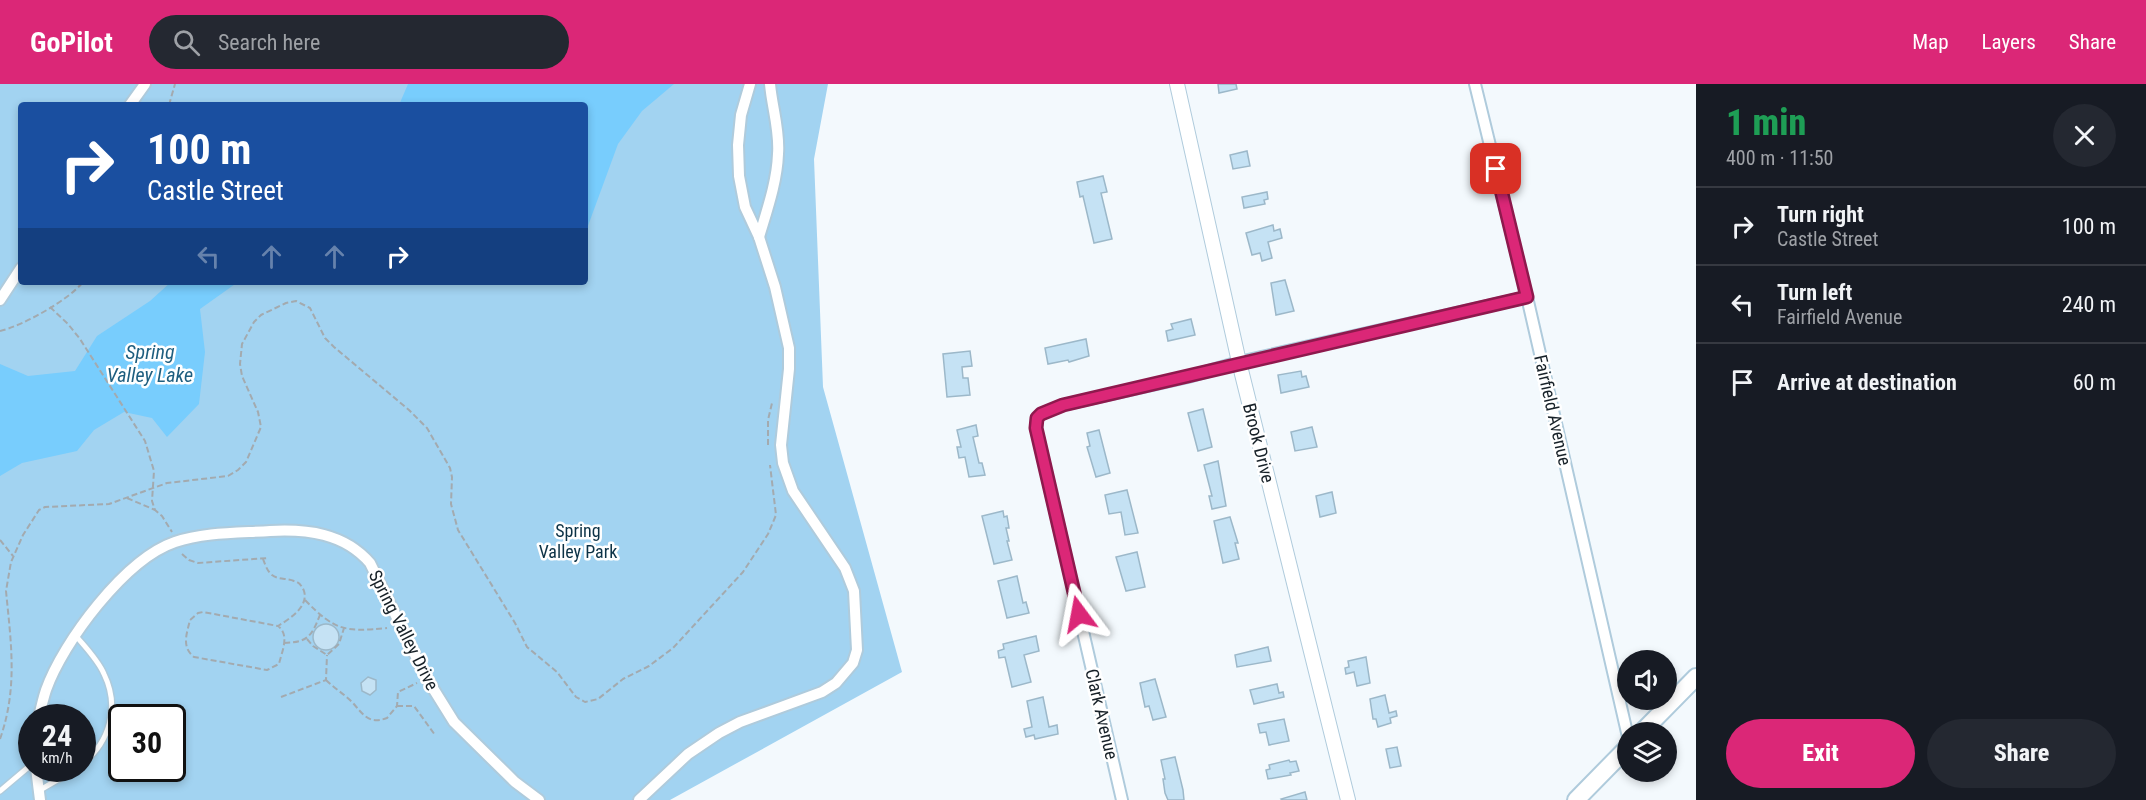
<!DOCTYPE html>
<meta charset="utf-8">
<style>
body{margin:0;font-family:"Roboto Condensed",sans-serif;background:#242831;color:#f1f3f6;height:100vh;display:flex;flex-direction:column;font-size:22px;white-space:nowrap}
*{box-sizing:border-box;margin:0}
p{font-size:20px;color:#9ea1a6}
.icon{flex:none;width:33px;height:33px;fill:none;stroke:currentColor;stroke-width:2;stroke-linecap:round;stroke-linejoin:round}
.map{position:relative;flex:1;overflow:hidden}
.details{display:flex;flex-direction:column;background:#171b24;width:450px}
.details>*{flex:none}
.hud{position:absolute;left:18px;top:18px;width:570px;height:183px;border-radius:6px;box-shadow:0 3px 9px #0003;background:#1a4fa0;color:#fff;overflow:hidden}
.tools{position:absolute;left:1617px;top:566px;display:grid;gap:12px}
.tools a{display:grid;place-items:center;width:60px;height:60px;border-radius:50%;background:#171b24;box-shadow:0 3px 9px #0003;font-size:30px}
.speed{position:absolute;left:18px;top:620px;display:flex;gap:12px;font-size:30px;font-weight:700;text-align:center}
.speed>*{display:grid;place-content:center;width:78px;height:78px;border-radius:50%;background:#171b24;box-shadow:0 3px 9px #0003;line-height:1}
.speed small{font-size:15px;font-weight:400}
.speed .limit{border:3px solid #111;border-radius:9px;background:#fff;color:#111}
.pin{position:absolute;display:grid;place-items:center;width:51px;height:51px;color:#fff;margin:-26px;border-radius:12px;box-shadow:0 3px 9px #0006}
.me{position:absolute;width:66px;margin:-33px;rotate:347deg;stroke-linejoin:round;filter:drop-shadow(0 0 4px #0008)}
.turn{display:flex;align-items:center;gap:21px;height:126px;padding:0 30px;font-size:27px}
.turn .icon{width:78px;height:78px;stroke-width:2.5}
.turn b{display:block;font-size:42px;line-height:51px}
.lanes{display:flex;align-items:center;height:57px;padding:0 30px;background:#0003;justify-content:center;gap:30px;direction:ltr}
.lanes .off{opacity:.35}
.round{display:grid;place-items:center;flex:none;width:63px;height:63px;border-radius:32px;background:#242831}
.headline{display:flex;align-items:center;justify-content:space-between;height:102px;padding:0 30px}
h1{font-size:36px;font-weight:800;line-height:45px;color:#1e9e55}
.primary-button{display:flex;gap:12px;margin-top:auto;padding:12px 30px}
.primary-button a{flex:1;height:69px;border-radius:36px;background:#db2777;color:#fff;font-size:24px;font-weight:800;line-height:69px;text-align:center}
.primary-button a+a{background:#242831;color:#f1f3f6}
ul{padding:0;list-style:none}
li{display:flex;align-items:center;gap:18px;height:78px;padding:0 30px;border-top:2px solid #363941}
li div{flex:1}
li b{display:block;font-size:22px}
li em{font-style:normal}
header{display:flex;align-items:center;gap:36px;box-sizing:border-box;height:84px;padding:0 30px;background:#db2777;color:#fff}
header strong{font-size:28px}
nav{display:flex;gap:33px;margin-inline-start:auto;font-size:21px}
.search{width:420px;height:54px;background:#242831;display:flex;align-items:center;gap:15px;box-sizing:border-box;padding:0 21px;border-radius:33px;color:#9ea1a6;font-size:22px}
main{display:flex;flex:1;min-height:0}
.map>svg:first-child{display:block}
</style>
<header>
<strong>GoPilot</strong>
<div class="search"><svg class="icon" aria-label="search" viewBox="0 0 24 24"><circle cx="10" cy="10" r="6"/><path d="M15 15l6 6"/></svg>Search here</div>
<nav><a>Map</a><a>Layers</a><a>Share</a></nav>
</header>
<main>
<div class="map">
<svg width="1696" height="716" viewBox="0 0 1696 716">
<rect width="100%" height="100%" fill="#f3f9fd"/>
<path fill="#a2d3f1" fill-rule="evenodd" d="M0,0H828L814,75L823,303L902,588L670,716H0ZM21,21H585V198H21ZM32,633H82V684H32ZM122,633H172V684H122Z"/>
<g fill="#78cdfd">
<path d="M408,0H674L642,27L618,60L585,150V21H399Z"/>
<path d="M171,198H238L200,225L205,268L199,320L167,353L152,334L124,328L94,346L77,367L22,379L0,392V280L28,292L75,287L97,252L150,217Z"/>
</g>
<g fill="#c5e2f4" stroke="#9cb8c9" stroke-width="1.5">
<path d="M1218,0H1236L1237,5L1219,9Z"/>
<path d="M1247,67L1250,82L1233,85L1230,71Z"/>
<path d="M1103,92L1107,108L1101,109L1112,155L1094,159L1083,112L1080,113L1077,98Z"/>
<path d="M1267,108L1268,115L1264,116L1265,120L1244,124L1242,113Z"/>
<path d="M1273,141L1274,147L1280,145L1282,154L1268,158L1272,174L1262,177L1260,169L1252,171L1246,149Z"/>
<path d="M1285,196L1294,227L1276,231L1271,199Z"/>
<path d="M1191,235L1195,251L1168,257L1166,247L1173,245L1171,240Z"/>
<path d="M1086,255L1089,272L1069,278L1068,276L1048,280L1045,264Z"/>
<path d="M970,267L972,282L962,283L963,294H968L970,311L947,313L943,270Z"/>
<path d="M1301,287L1302,293L1306,292L1309,303L1281,309L1278,291Z"/>
<path d="M1203,325L1212,363L1198,367L1188,329Z"/>
<path d="M976,341L978,352L973,353L979,379H982L985,391L969,393L965,373L959,374L957,363H961L957,346Z"/>
<path d="M1312,343L1317,363L1295,367L1291,348Z"/>
<path d="M1099,346L1110,389L1096,393L1087,363L1090,362L1087,349Z"/>
<path d="M1218,377L1226,422L1212,425L1209,412H1212L1204,381Z"/>
<path d="M1127,406L1138,449L1125,451L1121,428L1109,430L1105,411Z"/>
<path d="M1332,408L1336,429L1320,433L1316,412Z"/>
<path d="M1003,427L1004,433L1007,432L1009,444H1006L1009,457H1007L1012,476L994,480L982,432Z"/>
<path d="M1230,433L1238,459H1235L1239,475L1223,479L1214,437Z"/>
<path d="M1137,468L1145,503L1126,507L1116,473Z"/>
<path d="M1017,492L1023,519L1026,518L1029,529L1007,534L998,497Z"/>
<circle cx="326" cy="553" r="13"/>
<path d="M1036,552L1039,567L1024,571L1031,598L1012,603L1005,573L999,574L998,567L1004,565L1003,560Z"/>
<path d="M1268,563L1271,577L1237,583L1235,571Z"/>
<path d="M1366,573L1370,599L1357,602L1354,588L1346,590L1345,584L1349,583L1348,577Z"/>
<path d="M368,593L376,596V606L370,611L362,607L361,599Z"/>
<path d="M1155,595L1166,633L1153,636L1149,622L1145,623L1140,599Z"/>
<path d="M1277,600L1279,609L1283,608L1284,613L1254,620L1250,606Z"/>
<path d="M1385,611L1389,629L1396,627L1397,632L1390,634L1391,639L1378,643L1376,635H1373L1370,615Z"/>
<path d="M1043,613L1049,643L1057,641L1058,650L1035,655L1034,651L1026,653L1024,645L1032,643L1027,617Z"/>
<path d="M1284,635L1289,657L1269,661L1266,648L1260,649L1258,640Z"/>
<path d="M1397,663L1401,682L1390,684L1386,665Z"/>
<path d="M1175,673L1183,706L1184,716H1168L1165,709L1163,695H1165L1161,676Z"/>
<path d="M1289,676L1290,678L1296,677L1299,687L1290,689L1291,691L1268,695L1266,686L1270,685L1269,681Z"/>
<path d="M1305,708L1307,716H1282L1281,715Z"/>
</g>
<g fill="none" stroke-linecap="round" stroke-linejoin="round">
<defs>
<g id="service">
<path d="M76,552C86,564 98,576 104,590C120,623 110,658 82,680"/>
<path d="M40,706L78,684"/>
<path d="M0,707L32,680"/>
</g>
<g id="minor">
<path d="M1475,0L1527,213L1628,653"/>
<path d="M130,21L145,0"/>
<path d="M759,153C767,126 777,98 778,70C780,47 772,23 770,0"/>
<path d="M0,216L21,184"/>
<path d="M39,633C41,624 43,615 46,606C63,558 125,475 175,458C204,448 239,449 270,447C307,445 344,449 370,479L426,593L454,638L515,698L539,716"/>
<path d="M36,684L40,716"/>
<path d="M639,716L688,670L719,649L740,638L822,608L836,599L853,579L857,566L854,507L845,484L793,407L783,379L781,361L789,285V264L775,203L759,153L745,123L739,92L738,61L741,31L750,0"/>
<path d="M1122,716L1036,344L1037,334L1041,330L1063,321L1188,293L1239,278L1527,213"/>
</g>
<path id="tertiary" d="M1177,0L1239,278L1348,716"/>
<g id="primary">
<path d="M1642,648L1696,593"/>
<path d="M1576,716L1628,663"/>
</g>
</defs>
<use href="#service" stroke="#afcbdc" stroke-width="8"/>
<use href="#minor" stroke="#afcbdc" stroke-width="14"/>
<use href="#tertiary" stroke="#afcbdc" stroke-width="16"/>
<use href="#primary" stroke="#afcbdc" stroke-width="20"/>
<g stroke="#a3aaaf" stroke-width="2" stroke-dasharray="6 3" stroke-linecap="butt">
<path d="M169,21L175,0"/>
<path d="M50,223L68,240L80,255L145,357L154,387L152,417L155,426L162,432L172,448"/>
<path d="M0,247C22,242 69,216 83,198"/>
<path d="M768,361V336L772,319"/>
<path d="M127,414L155,426"/>
<path d="M0,456L13,472"/>
<path d="M182,470L189,476L198,479L268,474"/>
<path d="M263,475C265,480 267,487 272,491C278,496 287,494 294,497C299,498 302,502 304,507C309,523 289,535 278,542L203,528L198,529L190,536C187,549 181,563 194,573L267,586L279,580C282,567 290,551 278,542"/>
<path d="M305,516C335,547 345,548 387,544"/>
<path d="M307,555L313,562L327,571L339,560L344,544"/>
<path d="M284,559C308,558 311,553 320,531"/>
<path d="M326,596C334,604 344,610 352,618C363,630 368,641 387,634L397,622L398,608L417,599"/>
<path d="M281,613L326,596L327,571"/>
<path d="M397,622H414L435,651"/>
<path d="M0,655C18,604 11,559 6,507L11,478L23,451L39,426L45,423L109,420L167,399L228,392L238,386L246,378L261,343L258,328L242,292L240,280L242,260L254,238L261,231L286,219L296,217L310,224L325,254L334,263L409,326L427,344L450,384L452,393L451,420L458,446L515,539L527,563L557,588L576,613L585,618L598,615L623,595L649,582L673,564L743,488L768,450L776,431L770,381"/>
</g>
<use href="#service" stroke="#fff" stroke-width="5"/>
<use href="#minor" stroke="#fff" stroke-width="10"/>
<use href="#tertiary" stroke="#fff" stroke-width="14"/>
<use href="#primary" stroke="#fff" stroke-width="16"/>
</g>
<g fill="none" stroke-linecap="round" stroke-linejoin="round">
<defs>
<path id="route" d="M1079,530L1036,344L1037,334L1041,330L1063,321L1527,213L1496,85"/>
</defs>
<use href="#route" stroke="#8e194d" stroke-width="15"/>
<use href="#route" stroke="#db2777" stroke-width="10"/>
</g>
<g text-anchor="middle" dominant-baseline="central" stroke-width="5" stroke-linejoin="round" paint-order="stroke">
<g font-size="18" fill="#172128" stroke="#fff">
<text transform="translate(1553 326) rotate(77)">Fairfield Avenue</text>
<text transform="translate(1259 359) rotate(76)">Brook Drive</text>
<text transform="translate(404 546) rotate(63)">Spring Valley Drive</text>
<text transform="translate(1102 630) rotate(77)">Clark Avenue</text>
</g>
<g font-size="18" fill="#0c3246" stroke="#fff">
<text x="578" y="446">Spring<tspan x="578" dy="21">Valley Park</tspan></text>
</g>
<g font-size="20" font-style="italic" fill="#1e5e7f" stroke="#fff">
<text x="150" y="268">Spring<tspan x="150" dy="23">Valley Lake</tspan></text>
</g>
</g>
</svg>
<div class="tools">
<a><svg class="icon" aria-label="sound" viewBox="0 0 24 24"><path d="M4 9h4l5-4v14l-5-4H4zM17 9q2 3 0 6"/></svg></a>
<a><svg class="icon" aria-label="layers" viewBox="0 0 24 24"><path d="M12 4l9 5-9 5-9-5zM3 14l9 5 9-5"/></svg></a>
</div>
<div class="speed"><div>24<small>km/h</small></div><div class="limit">30</div></div>
<div class="pin" style="left:1496px;top:85px;background:#d93025"><svg class="icon" aria-label="arrive" viewBox="0 0 24 24"><path d="M6 21V4h12l-3 4 3 4H6"/></svg></div>
<svg class="me" style="left:1079px;top:530px" viewBox="-20 -20 40 40"><path d="M0-17L14 15 0 8-14 15z" fill="#db2777" stroke="#fff" stroke-width="4"/></svg>
<div class="hud">
<div class="turn"><svg class="icon" aria-label="right" viewBox="0 0 24 24"><path d="M7 20v-9h11M14 6l5 5-5 5"/></svg><div><b>100 m</b>Castle Street</div></div>
<div class="lanes"><svg class="icon off" aria-label="left" viewBox="0 0 24 24"><path d="M17 20v-9H6M10 6l-5 5 5 5"/></svg><svg class="icon off" aria-label="ahead" viewBox="0 0 24 24"><path d="M12 20V5M6 11l6-6 6 6"/></svg><svg class="icon off" aria-label="ahead" viewBox="0 0 24 24"><path d="M12 20V5M6 11l6-6 6 6"/></svg><svg class="icon" aria-label="right" viewBox="0 0 24 24"><path d="M7 20v-9h11M14 6l5 5-5 5"/></svg></div>
</div>
</div>
<section class="details">
<div class="headline"><div><h1>1 min</h1><p>400 m · 11:50</p></div><a class="round"><svg class="icon" aria-label="close" viewBox="0 0 24 24"><path d="M6 6l12 12M18 6L6 18"/></svg></a></div>
<ul>
<li><svg class="icon" aria-label="right" viewBox="0 0 24 24"><path d="M7 20v-9h11M14 6l5 5-5 5"/></svg><div><b>Turn right</b><p>Castle Street</p></div><em>100 m</em></li>
<li><svg class="icon" aria-label="left" viewBox="0 0 24 24"><path d="M17 20v-9H6M10 6l-5 5 5 5"/></svg><div><b>Turn left</b><p>Fairfield Avenue</p></div><em>240 m</em></li>
<li><svg class="icon" aria-label="arrive" viewBox="0 0 24 24"><path d="M6 21V4h12l-3 4 3 4H6"/></svg><div><b>Arrive at destination</b></div><em>60 m</em></li>
</ul>
<div class="primary-button"><a>Exit</a><a>Share</a></div>
</section>
</main>
